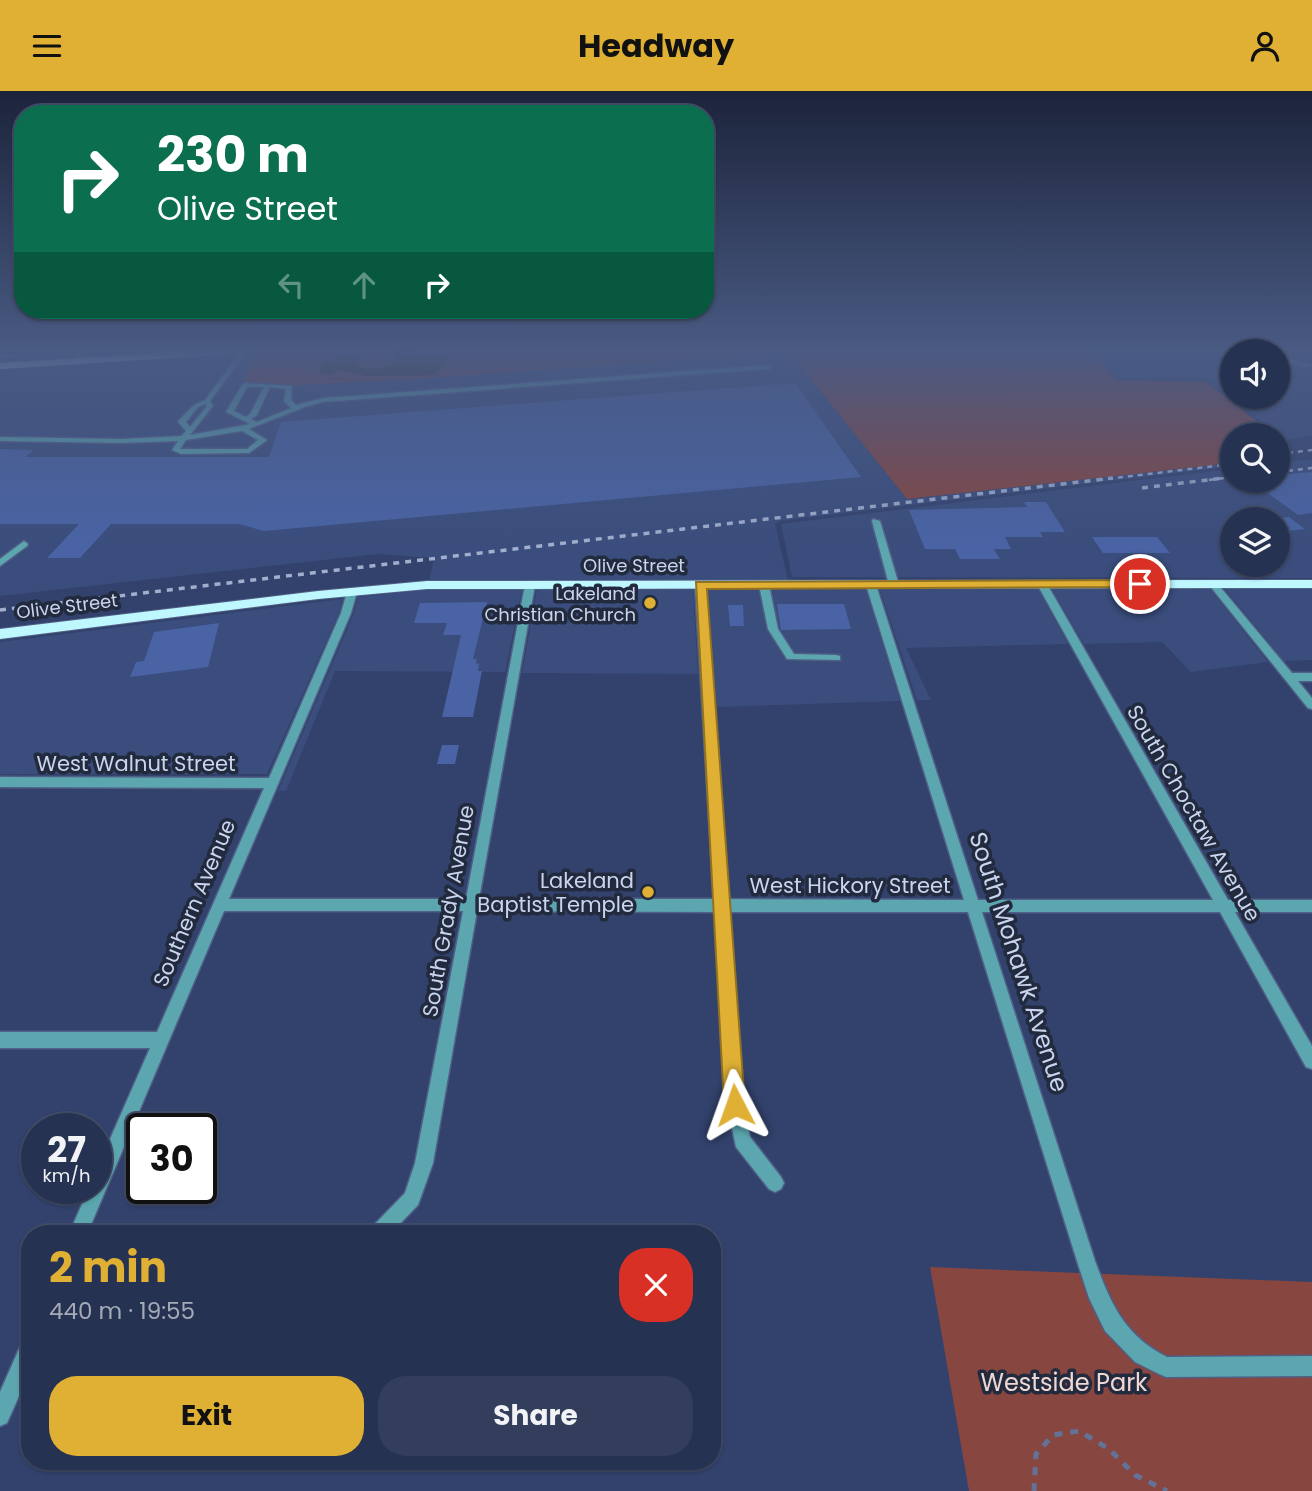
<!DOCTYPE html>
<meta charset="utf-8">
<style>
body{margin:0;font-family:Poppins,sans-serif;background:#323e5b;color:#f1f3f6;height:100vh;display:flex;flex-direction:column;font-size:26px;white-space:nowrap}
*{box-sizing:border-box;margin:0}
p{font-size:23px;color:#a4aab7}
.icon{flex:none;width:38px;height:38px;fill:none;stroke:currentColor;stroke-width:2;stroke-linecap:round;stroke-linejoin:round}
.map{position:relative;flex:1;overflow:hidden}
.panel{position:absolute;left:21px;top:1134px;width:700px;height:245px;display:flex;flex-direction:column;background:#263251;border-radius:28px;box-shadow:0 2px 5px #0004,0 0 0 2px #424d68}
.panel>*{flex:none}
.top-card{position:absolute;left:14px;top:14px;width:700px;height:214px;border-radius:28px;box-shadow:0 2px 5px #0004,0 0 0 2px #424d68;background:#0b6e4f;color:#fff;overflow:hidden}
.controls{position:absolute;left:1220px;top:248px;display:grid;gap:14px}
.controls a{display:grid;place-items:center;width:70px;height:70px;border-radius:50%;background:#263251;box-shadow:0 2px 5px #0004,0 0 0 2px #424d68;font-size:35px}
.speed{position:absolute;left:21px;top:1022px;display:flex;gap:14px;font-size:35px;font-weight:700;text-align:center}
.speed>*{display:grid;place-content:center;width:91px;height:91px;border-radius:50%;background:#263251;box-shadow:0 2px 5px #0004,0 0 0 2px #424d68;line-height:1}
.speed small{font-size:18px;font-weight:400}
.speed .limit{border:4px solid #111;border-radius:10px;background:#fff;color:#111}
.pin{position:absolute;display:grid;place-items:center;width:60px;height:60px;color:#fff;margin:-30px;border:4px solid #fff;border-radius:50%;box-shadow:0 2px 7px #0007}
.me{position:absolute;width:77px;margin:-38px;rotate:356deg;stroke-linejoin:round;filter:drop-shadow(0 0 5px #0008)}
.turn{display:flex;align-items:center;gap:24px;height:147px;padding:0 28px;font-size:32px}
.turn .icon{width:91px;height:91px;stroke-width:2.5}
.turn b{display:block;font-size:49px;line-height:60px}
.lanes{display:flex;align-items:center;height:66px;padding:0 28px;background:#0003;justify-content:center;gap:35px;direction:ltr}
.lanes .off{opacity:.35}
.round{display:grid;place-items:center;flex:none;width:74px;height:74px;border-radius:28px;background:#323e5b}
.overview{display:flex;align-items:center;justify-content:space-between;height:119px;padding:0 28px}
h1{font-size:42px;font-weight:700;line-height:52px;color:#dfb034}
.button{display:flex;gap:14px;margin-top:auto;padding:14px 28px}
.button a{flex:1;height:80px;border-radius:28px;background:#dfb034;color:#111;font-size:28px;font-weight:700;line-height:80px;text-align:center}
.button a+a{background:#323e5b;color:#f1f3f6}
header{display:flex;justify-content:space-between;align-items:center;height:91px;padding:0 28px;background:#dfb034;color:#111;font-size:32px;font-weight:700}
.map>svg:first-child{display:block}
</style>
<header><svg class="icon" aria-label="menu" viewBox="0 0 24 24"><path d="M4 6h16M4 12h16M4 18h16"/></svg>Headway<svg class="icon" aria-label="person" viewBox="0 0 24 24"><circle cx="12" cy="8" r="4"/><path d="M4 21q1-7 8-7t8 7"/></svg></header>
<div class="map">
<svg width="1312" height="1400" viewBox="0 0 1312 1400">
<rect width="100%" height="100%" fill="#32426c"/>
<g fill="#3a4d7c" fill-rule="evenodd">
<path d="M0,259H217L0,273Z"/>
<path d="M1093,259H1312V345L1285,349L1206,287H1120ZM1232,261H1278V306H1232Z"/>
<path d="M789,261L907,408L1232,372V375L779,430L775,433L788,489L429,490L434,467L378,463L0,505V277L256,262L242,297L415,288Z"/>
<path d="M1312,368V487L792,486L781,433L1232,378V390H1278V372ZM1232,429H1278V474H1232Z"/>
<path d="M1038,498L1068,553L906,557L931,609H917L880,499Z"/>
<path d="M1052,498H1210L1268,571L1191,581L1162,551L1084,553Z"/>
<path d="M1225,498H1312V569L1284,570Z"/>
<path d="M426,499H522L505,581L335,580L286,700H278L354,522L358,506Z"/>
<path d="M537,499H693L698,583L522,582Z"/>
<path d="M708,499H866L900,610L717,616Z"/>
<path d="M342,508L339,522L267,683H0V551Z"/>
</g>
<g fill="#874640">
<path d="M301,259H395L394,272L380,278L359,277L355,271L360,266L319,282L329,284L341,279L367,285L434,284L441,264L421,265L414,259H1089L1118,289L1206,291L1276,345H1232V372L907,408L789,261L415,288L241,297L256,262Z"/>
<path d="M930,1176L1312,1191V1400H969Z"/>
</g>
<path fill="#433102" d="M394,259H414L421,265L445,266L444,275L434,284L367,285L341,279L329,284L319,282L322,270L360,265L355,271L359,277L380,278L394,272L396,265Z"/>
<g fill="#4963a4">
<path d="M795,292L861,386L264,440L239,433H111L80,467H47L79,433H0V358L34,359L25,366H269L281,331Z"/>
<path d="M1312,381V422L1298,424L1251,390H1278V384Z"/>
<path d="M1024,411H1046L1065,441H1040L1043,446H1005L1011,458H994L1000,468H960L955,458H925L909,419L1027,416Z"/>
<path d="M1289,426L1305,438L1278,441V427Z"/>
<path d="M1092,446H1157L1170,462H1103Z"/>
<path d="M487,511L473,568H477L476,573L479,572L478,580H482L473,626H442L461,544H443L447,532H414L420,512Z"/>
<path d="M777,513H844L851,538L781,539Z"/>
<path d="M728,514H743L744,535H730Z"/>
<path d="M219,532L208,576L130,586L136,571L144,570L154,541Z"/>
<path d="M442,654H459L455,673H437Z"/>
</g>
<g fill="none" stroke-linecap="round" stroke-linejoin="round">
<defs>
<g id="minor">
<path d="M70,259L105,260L101,269L98,271L95,269L98,262H86L79,267L76,265L78,262L0,267V263Z"/>
<path d="M242,259H248L210,310L213,315L190,344L250,333L226,321L242,294L245,292L292,295L291,309L296,314L323,307L769,274L772,276L769,278L323,311L305,316L249,338L267,349L249,362L181,363L172,359L178,350L122,352L0,350V346L122,348L181,345L186,340L178,331L179,329L194,314L205,309ZM247,296H264L250,323L246,326L234,320ZM270,296L286,298L284,310L291,317L257,331L251,328L257,324ZM205,313L207,315L190,336L186,331L198,316ZM242,340L258,349L247,358H180L186,349Z"/>
<path d="M1260,259H1267L1269,261H1261Z"/>
<path d="M1278,265L1309,273L1310,274L1307,276L1278,269Z"/>
<path d="M873,428L880,430L899,494L897,496H891L889,494L872,430Z"/>
<path d="M24,450L28,453L27,455L0,475V468Z"/>
<path d="M1042,490L1047,493L1228,809H1312V821H1235L1312,955V978L1306,976L1220,821H982L1095,1170C1111,1213 1124,1244 1167,1266L1312,1265V1285L1166,1286L1159,1283L1135,1271L1105,1240L1089,1207L1077,1170L968,821H729L743,1014L750,1046L781,1086L784,1092L781,1098L775,1101L769,1098L736,1056L727,1014L715,821L477,820L433,1072L418,1114L390,1143H372L371,1140L374,1134L405,1102L415,1072L463,820H224L87,1143H69L89,1097H96V1080L150,957H0V941H157L264,697L0,696V686L269,687L341,522L347,501L352,498L355,499L357,501L351,522L229,808H466L525,494L530,491L535,494L479,808H714L695,494L700,491L705,494L728,808L964,809L866,494L871,491L876,494L978,809H1213L1037,493Z"/>
<path d="M1213,490L1216,491L1292,582H1312V590H1298L1312,607V618L1308,617L1210,495V491Z"/>
<path d="M764,491L769,494L778,538L794,563L836,564L840,565V569L787,568L768,538L759,494Z"/>
<path d="M30,1246V1280L7,1332L0,1335V1301L23,1249Z"/>
</g>
<g id="major">
<path d="M206,259H251L247,262L0,278V272Z"/>
<path d="M1312,489V497L427,498L318,508L0,548V538L318,500L427,490Z"/>
</g>
</defs>
<use href="#minor" stroke="#505f86" stroke-width="3"/>
<use href="#major" stroke="#505f86" stroke-width="2"/>
<path stroke="#637296" stroke-width="5" stroke-dasharray="8 8" stroke-linecap="butt" d="M1034,1400L1036,1363L1053,1344L1079,1340L1109,1358L1135,1384L1167,1400"/>
<use href="#minor" fill="#5ba6af" fill-rule="evenodd"/>
<use href="#major" fill="#bff7fe" fill-rule="evenodd"/>
<g stroke="#a1aecc" stroke-width="2.5" stroke-dasharray="5 5" stroke-linecap="butt">
<path d="M1278,363L1312,359"/>
<path d="M1278,381L1312,377"/>
<path d="M1098,389L1232,373"/>
<path d="M1209,389L1232,386"/>
</g>
<g stroke="#a1aecc" stroke-width="3.5" stroke-dasharray="6 6" stroke-linecap="butt">
<path d="M1142,397L1223,387"/>
<path d="M0,519L1113,387"/>
</g>
</g>
<linearGradient id="sky" x2="0" y2="1"><stop stop-color="#1c243b"/><stop offset="0.57" stop-color="#495a83"/><stop offset="1" stop-color="#495a83" stop-opacity="0"/></linearGradient>
<rect width="1312" height="455" fill="url(#sky)"/>
<path fill="#dfb034" stroke="#917222" stroke-width="2" d="M1140,489L1146,493L1144,496L707,498L745,1014L742,1021L735,1025L727,1021L724,1014L696,491Z"/>
<g fill="#dfb034" stroke="#222a3d" stroke-width="2.5">
<circle cx="650" cy="512" r="7"/>
<circle cx="648" cy="801" r="7"/>
</g>
<g text-anchor="middle" dominant-baseline="central" stroke-width="7" stroke-linejoin="round" paint-order="stroke">
<g font-size="18" fill="#c9d4ee" stroke="#222a3d">
<text x="634" y="474">Olive Street</text>
<text transform="translate(67 515) rotate(-7)">Olive Street</text>
</g>
<g font-size="18" fill="#c9d4ee" stroke="#222a3d" text-anchor="end">
<text x="636" y="502">Lakeland<tspan x="636" dy="21">Christian Church</tspan></text>
</g>
<g font-size="21" fill="#c9d4ee" stroke="#222a3d">
<text x="136" y="672">West Walnut Street</text>
<text transform="translate(1194 722) rotate(60)">South Choctaw Avenue</text>
<text x="850" y="794">West Hickory Street</text>
<text transform="translate(194 812) rotate(-67)">Southern Avenue</text>
<text transform="translate(448 820) rotate(-80)">South Grady Avenue</text>
</g>
<g font-size="21" fill="#c9d4ee" stroke="#222a3d" text-anchor="end">
<text x="634" y="789">Lakeland<tspan x="634" dy="24">Baptist Temple</tspan></text>
</g>
<g font-size="24" fill="#c9d4ee" stroke="#222a3d">
<text transform="translate(1019 871) rotate(72)">South Mohawk Avenue</text>
</g>
<g font-size="24" fill="#efd7d4" stroke="#222a3d">
<text x="1064" y="1291">Westside Park</text>
</g>
</g>
</svg>
<div class="controls">
<a><svg class="icon" aria-label="sound" viewBox="0 0 24 24"><path d="M4 9h4l5-4v14l-5-4H4zM17 9q2 3 0 6"/></svg></a>
<a><svg class="icon" aria-label="search" viewBox="0 0 24 24"><circle cx="10" cy="10" r="6"/><path d="M15 15l6 6"/></svg></a>
<a><svg class="icon" aria-label="layers" viewBox="0 0 24 24"><path d="M12 4l9 5-9 5-9-5zM3 14l9 5 9-5"/></svg></a>
</div>
<div class="speed"><div>27<small>km/h</small></div><div class="limit">30</div></div>
<div class="pin" style="left:1140px;top:493px;background:#d93025"><svg class="icon" aria-label="arrive" viewBox="0 0 24 24"><path d="M6 21V4h12l-3 4 3 4H6"/></svg></div>
<svg class="me" style="left:735px;top:1014px" viewBox="-20 -20 40 40"><path d="M0-17L14 15 0 8-14 15z" fill="#dfb034" stroke="#fff" stroke-width="4"/></svg>
<div class="top-card">
<div class="turn"><svg class="icon" aria-label="right" viewBox="0 0 24 24"><path d="M7 20v-9h11M14 6l5 5-5 5"/></svg><div><b>230 m</b>Olive Street</div></div>
<div class="lanes"><svg class="icon off" aria-label="left" viewBox="0 0 24 24"><path d="M17 20v-9H6M10 6l-5 5 5 5"/></svg><svg class="icon off" aria-label="ahead" viewBox="0 0 24 24"><path d="M12 20V5M6 11l6-6 6 6"/></svg><svg class="icon" aria-label="right" viewBox="0 0 24 24"><path d="M7 20v-9h11M14 6l5 5-5 5"/></svg></div>
</div>
<section class="panel">
<div class="overview"><div><h1>2 min</h1><p>440 m · 19:55</p></div><a class="round" style="background:#d93025;color:#fff"><svg class="icon" aria-label="close" viewBox="0 0 24 24"><path d="M6 6l12 12M18 6L6 18"/></svg></a></div>
<div class="button"><a>Exit</a><a>Share</a></div>
</section>
</div>
